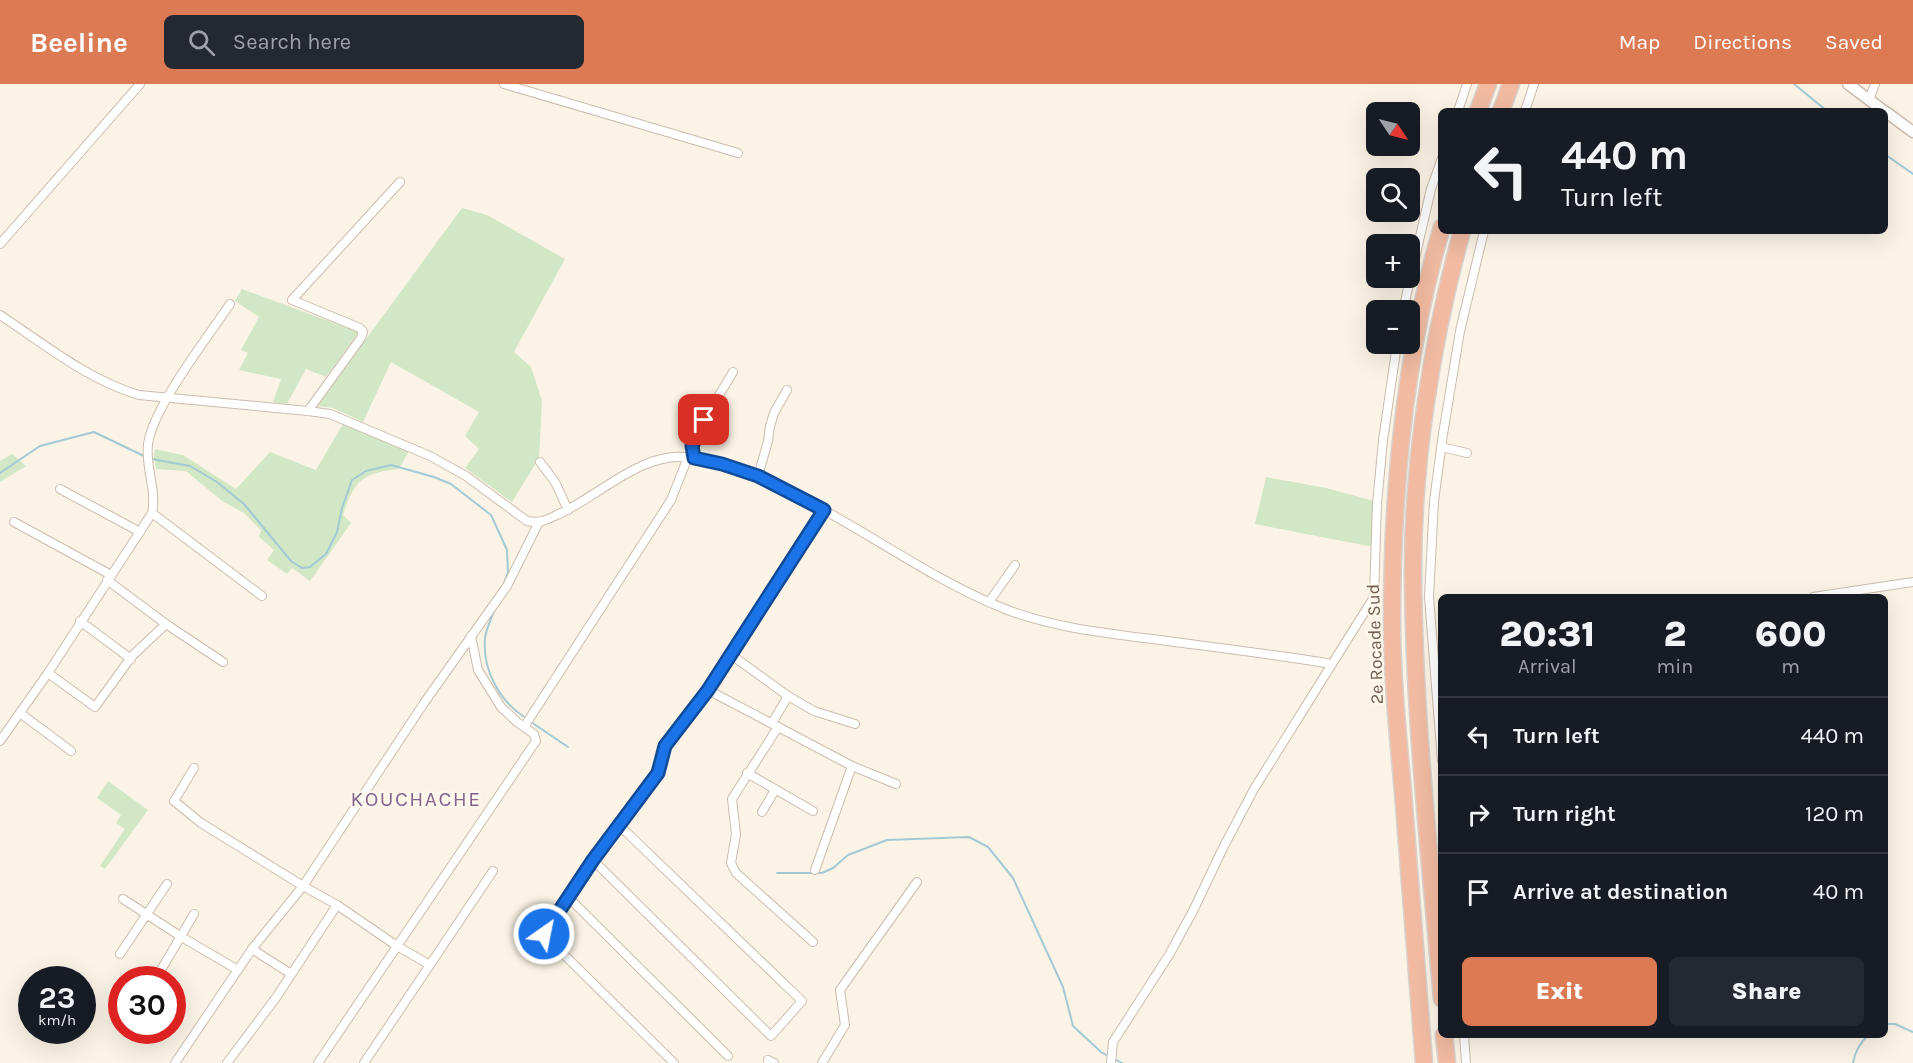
<!DOCTYPE html>
<meta charset="utf-8">
<style>
body{margin:0;font-family:Karla,sans-serif;background:#242831;color:#f1f3f6;height:100vh;display:flex;flex-direction:column;font-size:22px;white-space:nowrap}
*{box-sizing:border-box;margin:0}
p{font-size:20px;color:#9ea1a6}
.icon{flex:none;width:33px;height:33px;fill:none;stroke:currentColor;stroke-width:2;stroke-linecap:round;stroke-linejoin:round}
.map{position:relative;flex:1;overflow:hidden}
.side{position:absolute;left:1438px;top:510px;width:450px;height:444px;display:flex;flex-direction:column;background:#171b24;border-radius:9px;box-shadow:0 6px 24px #0002}
.side>*{flex:none}
.guide{position:absolute;left:1438px;top:24px;width:450px;height:126px;border-radius:9px;box-shadow:0 6px 24px #0002;background:#171b24;color:#f1f3f6;overflow:hidden}
.needle{width:39px;rotate:125deg}
.fabs{position:absolute;left:1366px;top:18px;display:grid;gap:12px}
.fabs a{display:grid;place-items:center;width:54px;height:54px;border-radius:9px;background:#171b24;box-shadow:0 6px 24px #0002;font-size:30px}
.speed{position:absolute;left:18px;top:882px;display:flex;gap:12px;font-size:30px;font-weight:700;text-align:center}
.speed>*{display:grid;place-content:center;width:78px;height:78px;border-radius:50%;background:#171b24;box-shadow:0 6px 24px #0002;line-height:1}
.speed small{font-size:15px;font-weight:400}
.speed .limit{border:9px solid #d22;background:#fff;color:#111}
.pin{position:absolute;display:grid;place-items:center;width:51px;height:51px;color:#fff;margin:-26px;border-radius:12px;box-shadow:0 3px 9px #0006}
.me{position:absolute;width:66px;margin:-33px;rotate:33deg;stroke-linejoin:round;filter:drop-shadow(0 0 4px #0008)}
.turn{display:flex;align-items:center;gap:21px;height:126px;padding:0 24px;font-size:27px}
.turn .icon{width:78px;height:78px;stroke-width:2.5}
.turn b{display:block;font-size:42px;line-height:51px}
.eta{display:flex;justify-content:space-evenly;align-items:center;height:102px;text-align:center}
.eta b{font-size:36px;font-weight:800;line-height:42px}
.button{display:flex;gap:12px;margin-top:auto;padding:12px 24px}
.button a{flex:1;height:69px;border-radius:9px;background:#dc7a54;color:#fff;font-size:24px;font-weight:800;line-height:69px;text-align:center}
.button a+a{background:#242831;color:#f1f3f6}
ul{padding:0;list-style:none}
li{display:flex;align-items:center;gap:18px;height:78px;padding:0 24px;border-top:2px solid #363941}
li div{flex:1}
li b{display:block;font-size:22px}
li em{font-style:normal}
header{display:flex;align-items:center;gap:36px;box-sizing:border-box;height:84px;padding:0 30px;background:#dc7a54;color:#fff}
header strong{font-size:28px}
nav{display:flex;gap:33px;margin-inline-start:auto;font-size:21px}
.search{width:420px;height:54px;background:#242831;display:flex;align-items:center;gap:15px;box-sizing:border-box;padding:0 21px;border-radius:9px;color:#9ea1a6;font-size:22px}
.map>svg:first-child{display:block}
</style>
<header>
<strong>Beeline</strong>
<div class="search"><svg class="icon" aria-label="search" viewBox="0 0 24 24"><circle cx="10" cy="10" r="6"/><path d="M15 15l6 6"/></svg>Search here</div>
<nav><a>Map</a><a>Directions</a><a>Saved</a></nav>
</header>
<div class="map">
<svg width="1913" height="979" viewBox="0 0 1913 979">
<rect width="100%" height="100%" fill="#fbf4e6"/>
<g fill="#d1e7c5">
<path d="M462,124L487,131L565,175L514,268L531,283L542,317L539,374L512,418L465,384L479,365L465,352L479,328L391,278L363,338L333,324L317,322Z"/>
<path d="M242,205L359,248L326,293L306,285L287,320L273,318L281,295L239,286L248,269L241,266L259,233L235,217Z"/>
<path d="M343,340L409,367L399,385C363,389 354,396 343,431L351,439L310,497L292,484L287,490L267,476L274,466L259,453L261,446L244,429L222,417L186,387L156,385L154,372L155,365L183,371L236,405L270,368L316,386Z"/>
<path d="M12,370L26,382L0,398V377Z"/>
<path d="M1266,393L1326,404L1374,417L1373,463L1255,440Z"/>
<path d="M108,697L148,726L105,785L100,782L125,745L116,739L121,731L97,714Z"/>
</g>
<g fill="none" stroke-linecap="round" stroke-linejoin="round">
<g stroke="#a3cad4" stroke-width="2">
<path d="M1794,0L1827,27"/>
<path d="M1886,71L1913,90"/>
<path d="M152,375L190,382L217,398L244,420L291,477L302,484L310,483L326,470L337,448L342,424L352,396L366,387L391,381L434,393L451,400L491,431L507,466L508,488L503,502"/>
<path d="M0,389L40,362L94,348L146,373"/>
<path d="M494,527C491,536 486,545 485,554C482,586 500,618 526,634"/>
<path d="M531,638L568,663"/>
<path d="M777,789H822L833,784L848,771L887,756L969,753L988,763L1013,794L1063,903L1073,942L1101,968L1108,972"/>
<path d="M1886,940H1895L1913,948"/>
<path d="M1113,974L1122,979"/>
<path d="M1853,979C1855,968 1860,958 1869,951"/>
</g>
<defs>
<g id="minor">
<path d="M504,0L738,69"/>
<path d="M1869,16L1875,0"/>
<path d="M1458,27L1467,0"/>
<path d="M1525,27L1534,0"/>
<path d="M0,160L140,0"/>
<path d="M1403,226L1431,105L1442,74"/>
<path d="M0,231C44,260 88,296 139,311L308,327L330,330L430,372L466,392L527,437C541,440 548,435 561,429C600,411 645,365 691,374C808,396 897,482 1005,525C1051,543 1103,549 1152,555C1212,563 1272,570 1332,580L1254,705L1223,764L1193,827L1169,871L1113,958L1111,979"/>
<path d="M308,327L361,254L363,248L360,244L292,216L400,98"/>
<path d="M1441,363L1467,369"/>
<path d="M694,374L692,362L704,336L733,288"/>
<path d="M540,378L555,398L568,426"/>
<path d="M758,392L768,357L770,342L774,329L787,306"/>
<path d="M60,405L140,448"/>
<path d="M152,429L262,512"/>
<path d="M14,438L111,491"/>
<path d="M107,496L166,540L223,578"/>
<path d="M1813,513L1913,498"/>
<path d="M989,518L1015,481"/>
<path d="M80,537L131,575"/>
<path d="M730,570L788,612L814,627L855,640"/>
<path d="M1332,580L1374,513L1377,420L1383,356L1397,260"/>
<path d="M48,589L95,623L132,572L166,540"/>
<path d="M708,606L852,682L896,700"/>
<path d="M20,629L71,667"/>
<path d="M772,639L788,612"/>
<path d="M524,643L671,416L688,373"/>
<path d="M778,643L732,715L736,750L731,779L736,789L813,858"/>
<path d="M0,657L48,589L152,429C157,406 145,383 148,360C153,323 208,253 230,220"/>
<path d="M1442,677L1429,513L1434,417L1443,350L1460,247L1484,147"/>
<path d="M194,684L174,717L201,739L303,802L337,821L397,862L430,881"/>
<path d="M747,689L813,727"/>
<path d="M762,728L775,706"/>
<path d="M593,776L771,952L802,917L620,742"/>
<path d="M815,786L852,682"/>
<path d="M568,813L728,972"/>
<path d="M123,815L180,852L238,886"/>
<path d="M252,865L291,890"/>
<path d="M120,870L167,800"/>
<path d="M158,891L194,830"/>
<path d="M1464,951L1466,979"/>
<path d="M768,976L774,979"/>
<path d="M175,979L252,865L303,802L424,619L507,502L538,440"/>
<path d="M227,979L275,915L337,821"/>
<path d="M318,979L536,657L534,650L517,638L501,623L478,586L471,552"/>
<path d="M364,979L493,787"/>
<path d="M674,979L544,851L593,776L658,689L665,662L708,606L824,426"/>
<path d="M822,979L845,941L840,906L917,798"/>
</g>
<g id="tertiary">
<path d="M1848,0L1884,27"/>
<path d="M1886,28L1913,48"/>
</g>
<g id="motorway">
<path d="M1478,27L1488,0"/>
<path d="M1501,27L1511,0"/>
<path d="M1442,915C1430,774 1414,633 1413,493C1412,381 1432,255 1462,147"/>
<path d="M1444,951L1447,979"/>
<path d="M1424,979C1417,889 1410,799 1403,708C1398,651 1392,594 1392,537C1392,407 1405,268 1442,143"/>
</g>
</defs>
<use href="#minor" stroke="#ccbcad" stroke-width="10"/>
<use href="#tertiary" stroke="#ccbcad" stroke-width="13"/>
<use href="#motorway" stroke="#d8d1cd" stroke-width="19"/>
<use href="#minor" stroke="#fff" stroke-width="8"/>
<use href="#tertiary" stroke="#fff" stroke-width="10"/>
<use href="#motorway" stroke="#f1baa1" stroke-width="16"/>
</g>
<g fill="none" stroke-linecap="round" stroke-linejoin="round">
<defs>
<path id="route" d="M544,850L593,776L658,689L665,662L708,606L824,426L758,392L722,380L694,374L692,362L704,336"/>
</defs>
<use href="#route" stroke="#114b97" stroke-width="15"/>
<use href="#route" stroke="#1a73e8" stroke-width="10"/>
</g>
<g text-anchor="middle" dominant-baseline="central" stroke-width="4.5" stroke-linejoin="round" paint-order="stroke">
<g font-size="18" fill="#725c4c" stroke="#fef8ec">
<text transform="translate(1375 560) rotate(-92)">2e Rocade Sud</text>
</g>
<g font-size="21" letter-spacing="1.5" fill="#83648e" stroke="#fef8ec">
<text x="416" y="715">KOUCHACHE</text>
</g>
</g>
</svg>
<div class="fabs">
<a><svg class="needle" viewBox="-14 -14 28 28"><path d="M0-13l5 13h-10z" fill="#e53935"/><path d="M0 13l5-13h-10z" fill="#9ea1a6"/></svg></a>
<a><svg class="icon" aria-label="search" viewBox="0 0 24 24"><circle cx="10" cy="10" r="6"/><path d="M15 15l6 6"/></svg></a>
<a>+</a>
<a>−</a>
</div>
<div class="speed"><div>23<small>km/h</small></div><div class="limit">30</div></div>
<div class="pin" style="left:704px;top:336px;background:#d93025"><svg class="icon" aria-label="arrive" viewBox="0 0 24 24"><path d="M6 21V4h12l-3 4 3 4H6"/></svg></div>
<svg class="me" style="left:544px;top:850px" viewBox="-20 -20 40 40"><circle r="17" fill="#1a73e8" stroke="#fff" stroke-width="3"/><path d="M0-11L8 9 0 5-8 9z" fill="#fff"/></svg>
<div class="guide">
<div class="turn"><svg class="icon" aria-label="left" viewBox="0 0 24 24"><path d="M17 20v-9H6M10 6l-5 5 5 5"/></svg><div><b>440 m</b>Turn left</div></div>
</div>
<section class="side">
<div class="eta">
<div><b>20:31</b><p>Arrival</p></div>
<div><b>2</b><p>min</p></div>
<div><b>600</b><p>m</p></div>
</div>
<ul>
<li><svg class="icon" aria-label="left" viewBox="0 0 24 24"><path d="M17 20v-9H6M10 6l-5 5 5 5"/></svg><div><b>Turn left</b></div><em>440 m</em></li>
<li><svg class="icon" aria-label="right" viewBox="0 0 24 24"><path d="M7 20v-9h11M14 6l5 5-5 5"/></svg><div><b>Turn right</b></div><em>120 m</em></li>
<li><svg class="icon" aria-label="arrive" viewBox="0 0 24 24"><path d="M6 21V4h12l-3 4 3 4H6"/></svg><div><b>Arrive at destination</b></div><em>40 m</em></li>
</ul>
<div class="button"><a>Exit</a><a>Share</a></div>
</section>
</div>
